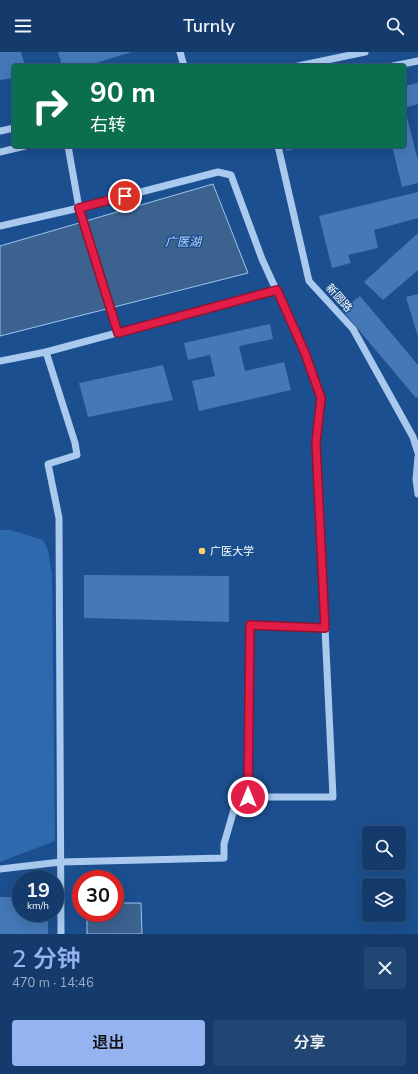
<!DOCTYPE html>
<html lang="zh">
<meta charset="utf-8">
<style>
body{margin:0;font-family:"Nunito Sans","Noto Sans SC",sans-serif;background:#214673;color:#f1f3f6;height:100vh;display:flex;flex-direction:column;font-size:15px;white-space:nowrap}
*{box-sizing:border-box;margin:0}
p{font-size:13px;color:#9dadc1}
.icon{flex:none;width:22px;height:22px;fill:none;stroke:currentColor;stroke-width:2;stroke-linecap:round;stroke-linejoin:round}
.map{position:relative;height:882px;overflow:hidden}
.drawer{display:flex;flex-direction:column;background:#143b6b;flex:1}
.drawer>*{flex:none}
.top-card{position:absolute;left:12px;top:12px;width:394px;height:84px;border-radius:4px;box-shadow:0 4px 16px #0002,0 0 0 1px #33557e;background:#0b6e4f;color:#fff;overflow:hidden}
.buttons{position:absolute;left:362px;top:774px;display:grid;gap:8px}
.buttons a{display:grid;place-items:center;width:44px;height:44px;border-radius:4px;background:#143b6b;box-shadow:0 4px 16px #0002,0 0 0 1px #33557e;font-size:20px}
.speed{position:absolute;left:12px;top:818px;display:flex;gap:8px;font-size:20px;font-weight:700;text-align:center}
.speed>*{display:grid;place-content:center;width:52px;height:52px;border-radius:50%;background:#143b6b;box-shadow:0 4px 16px #0002,0 0 0 1px #33557e;line-height:1}
.speed small{font-size:10px;font-weight:400}
.speed .limit{border:6px solid #d22;background:#fff;color:#111}
.pin{position:absolute;display:grid;place-items:center;width:34px;height:34px;color:#fff;margin:-17px;border:2px solid #fff;border-radius:50%;box-shadow:0 1px 4px #0007}
.me{position:absolute;width:44px;margin:-22px;rotate:0deg;stroke-linejoin:round;filter:drop-shadow(0 0 3px #0008)}
.turn{display:flex;align-items:center;gap:14px;height:84px;padding:0 12px;font-size:18px}
.turn .icon{width:52px;height:52px;stroke-width:2.5}
.turn b{display:block;font-size:28px;line-height:34px}
.round{display:grid;place-items:center;flex:none;width:42px;height:42px;border-radius:4px;background:#214673}
.head{display:flex;align-items:center;justify-content:space-between;height:68px;padding:0 12px}
h1{font-size:24px;font-weight:600;line-height:30px;color:#95b2f1}
.action{display:flex;gap:8px;margin-top:auto;padding:8px 12px}
.action a{flex:1;height:46px;border-radius:4px;background:#95b2f1;color:#111;font-size:16px;font-weight:600;line-height:46px;text-align:center}
.action a+a{background:#214673;color:#f1f3f6}
header{display:flex;justify-content:space-between;align-items:center;height:52px;padding:0 12px;background:#143b6b;font-size:18px;font-weight:600}
.map>svg:first-child{display:block}
</style>
<header><svg class="icon" aria-label="menu" viewBox="0 0 24 24"><path d="M4 6h16M4 12h16M4 18h16"/></svg>Turnly<svg class="icon" aria-label="search" viewBox="0 0 24 24"><circle cx="10" cy="10" r="6"/><path d="M15 15l6 6"/></svg></header>
<div class="map">
<svg width="418" height="882" viewBox="0 0 418 882">
<rect width="100%" height="100%" fill="#1b4f8f"/>
<path fill="#2e69ad" d="M0,478H11L43,488L48,498L52,523L55,789L0,810Z"/>
<g fill="#3c6290" stroke="#9cc4f0">
<path d="M213,132L248,221L0,284V194Z"/>
<path d="M115,851H141L142,882H87V861H115Z"/>
</g>
<g fill="#4478b7">
<path d="M0,0H21L25,14H14V26L0,28Z"/>
<path d="M58,0H132L86,14H62Z"/>
<path d="M418,31V52L404,56V34Z"/>
<path d="M406,61L418,109V131L402,135L392,94H404V62Z"/>
<path d="M285,94H303L287,99Z"/>
<path d="M418,140V166L374,178L378,196L348,203L351,211L332,216L319,164Z"/>
<path d="M418,181V218L383,248L364,230Z"/>
<path d="M418,242V285L406,245Z"/>
<path d="M360,244L418,313V345L416,346L342,258Z"/>
<path d="M270,272L273,287L239,294L245,319L284,310L291,338L199,359L192,329L215,324L210,303L188,308L184,291Z"/>
<path d="M163,313L173,348L88,365L79,331Z"/>
<path d="M84,523L229,524V570L84,566Z"/>
<path d="M0,845H21V861H48V882H0Z"/>
</g>
<g fill="none" stroke-linecap="round" stroke-linejoin="round">
<g stroke="#a9c9ee" stroke-width="7">
<path d="M180,0L184,14"/>
<path d="M298,14L365,0"/>
<path d="M393,14L418,9"/>
<path d="M0,79L14,76"/>
<path d="M278,94L309,229L353,277L413,385L418,401"/>
<path d="M0,100L25,94"/>
<path d="M0,174L79,156L68,94"/>
<path d="M46,300L277,238"/>
<path d="M0,309L46,300L75,391L77,403L48,412L59,466L61,882"/>
<path d="M418,405L416,427L418,442"/>
<path d="M248,745H333L325,576"/>
<path d="M0,817L61,810L224,806V792L235,754L248,745L249,573L325,576L316,391L321,346L305,301L262,207L231,123L218,120L79,156L118,281"/>
</g>
</g>
<g fill="none" stroke-linecap="round" stroke-linejoin="round">
<defs>
<path id="route" d="M125,144L79,156L118,281L277,238L305,301L321,346L316,391L325,576L250,573L248,745"/>
</defs>
<use href="#route" stroke="#92132f" stroke-width="10"/>
<use href="#route" stroke="#e11d48" stroke-width="7"/>
</g>
<circle fill="#ffd166" stroke="#1b4f8f" stroke-width="1.5" cx="202" cy="499" r="4"/>
<g text-anchor="middle" dominant-baseline="central" stroke-width="3" stroke-linejoin="round" paint-order="stroke">
<g font-size="11" fill="#fff" stroke="#1b4f8f">
<text transform="translate(339 246) rotate(48)">新圆路</text>
</g>
<g font-size="11" fill="#fff" stroke="#1b4f8f" text-anchor="start">
<text x="210" y="499">广医大学</text>
</g>
<g font-size="12" font-style="italic" fill="#b5d3f5" stroke="#1b4f8f">
<text x="183" y="190">广医湖</text>
</g>
</g>
</svg>
<div class="buttons">
<a><svg class="icon" aria-label="search" viewBox="0 0 24 24"><circle cx="10" cy="10" r="6"/><path d="M15 15l6 6"/></svg></a>
<a><svg class="icon" aria-label="layers" viewBox="0 0 24 24"><path d="M12 4l9 5-9 5-9-5zM3 14l9 5 9-5"/></svg></a>
</div>
<div class="speed"><div>19<small>km/h</small></div><div class="limit">30</div></div>
<div class="pin" style="left:125px;top:144px;background:#d93025"><svg class="icon" aria-label="arrive" viewBox="0 0 24 24"><path d="M6 21V4h12l-3 4 3 4H6"/></svg></div>
<svg class="me" style="left:248px;top:745px" viewBox="-20 -20 40 40"><circle r="17" fill="#e11d48" stroke="#fff" stroke-width="3"/><path d="M0-11L8 9 0 5-8 9z" fill="#fff"/></svg>
<div class="top-card">
<div class="turn"><svg class="icon" aria-label="right" viewBox="0 0 24 24"><path d="M7 20v-9h11M14 6l5 5-5 5"/></svg><div><b>90 m</b>右转</div></div>
</div>
</div>
<section class="drawer">
<div class="head"><div><h1>2 分钟</h1><p>470 m · 14:46</p></div><a class="round"><svg class="icon" aria-label="close" viewBox="0 0 24 24"><path d="M6 6l12 12M18 6L6 18"/></svg></a></div>
<div class="action"><a>退出</a><a>分享</a></div>
</section>
